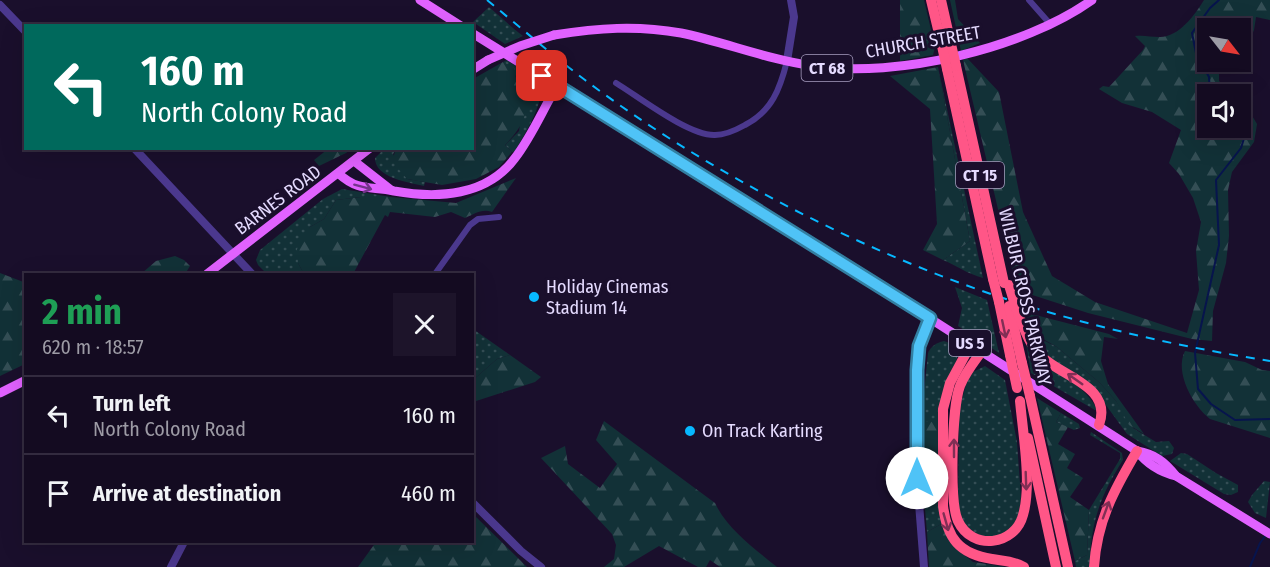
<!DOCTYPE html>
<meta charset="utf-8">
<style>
body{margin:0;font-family:"Fira Sans Condensed",sans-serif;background:#1d142a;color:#f1f3f6;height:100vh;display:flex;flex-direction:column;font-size:22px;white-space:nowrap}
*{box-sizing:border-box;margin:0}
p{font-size:20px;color:#9d9ba5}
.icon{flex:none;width:33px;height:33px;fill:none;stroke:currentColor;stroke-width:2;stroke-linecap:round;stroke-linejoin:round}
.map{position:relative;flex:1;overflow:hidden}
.side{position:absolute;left:24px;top:273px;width:450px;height:270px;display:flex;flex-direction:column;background:#140b21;border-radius:0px;box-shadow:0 6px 24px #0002,0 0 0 2px #332b3f}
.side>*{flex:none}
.banner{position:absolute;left:24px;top:24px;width:450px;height:126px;border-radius:0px;box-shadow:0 6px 24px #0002,0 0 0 2px #332b3f;background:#00695c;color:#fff;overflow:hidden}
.needle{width:39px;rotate:121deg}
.buttons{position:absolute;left:1197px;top:18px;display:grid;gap:12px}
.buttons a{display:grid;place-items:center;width:54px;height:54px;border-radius:0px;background:#140b21;box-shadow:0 6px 24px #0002,0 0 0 2px #332b3f;font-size:30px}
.pin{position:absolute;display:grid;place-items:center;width:51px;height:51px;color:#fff;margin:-26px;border-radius:12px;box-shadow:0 3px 9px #0006}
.me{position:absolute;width:66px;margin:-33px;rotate:0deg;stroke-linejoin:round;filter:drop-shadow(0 0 4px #0008)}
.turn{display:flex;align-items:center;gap:21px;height:126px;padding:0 18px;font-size:27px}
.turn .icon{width:78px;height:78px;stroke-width:2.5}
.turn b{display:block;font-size:42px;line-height:51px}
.round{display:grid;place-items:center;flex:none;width:63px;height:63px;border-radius:0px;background:#1d142a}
.headline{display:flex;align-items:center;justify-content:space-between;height:102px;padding:0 18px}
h1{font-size:36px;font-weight:700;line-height:45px;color:#1e9e55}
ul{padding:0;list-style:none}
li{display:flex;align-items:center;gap:18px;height:78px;padding:0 18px;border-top:2px solid #332b3f}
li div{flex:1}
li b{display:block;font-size:22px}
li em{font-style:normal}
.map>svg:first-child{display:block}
</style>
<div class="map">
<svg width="1270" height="567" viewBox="0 0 1270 567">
<defs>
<pattern id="grass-dots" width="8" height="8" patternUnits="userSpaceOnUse" patternTransform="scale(1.5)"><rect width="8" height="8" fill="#123137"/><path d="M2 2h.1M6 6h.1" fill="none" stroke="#344e55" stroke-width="1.8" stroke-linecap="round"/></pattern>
<pattern id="forest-firs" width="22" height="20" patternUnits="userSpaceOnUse" patternTransform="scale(1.5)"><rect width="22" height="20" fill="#123137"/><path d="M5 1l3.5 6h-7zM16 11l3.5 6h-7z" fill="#344e55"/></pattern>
</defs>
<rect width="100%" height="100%" fill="#1a0f2c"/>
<g fill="url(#grass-dots)">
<path d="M489,7C501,17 511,27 523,36L505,44L473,22Z"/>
<path d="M507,60C516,67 531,73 538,82C549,97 523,137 515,151L512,152L505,145L519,131L526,87L503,62Z"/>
<path d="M938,67L983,278C968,274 957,266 943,260L970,241Z"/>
<path d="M384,149H397L393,154L407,179L425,182L424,186C408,182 375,178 375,158Z"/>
<path d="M342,189L391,197H361L336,200L324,219L310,227L298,263L304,274H267L258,265L256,260L260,250L323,199Z"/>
<path d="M955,287L987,300L999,353L958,326L962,308Z"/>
<path d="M1022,311L1033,331L1041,339L1057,347L1100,383L1116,401L1133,428L1156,442L1169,441L1174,448L1172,454L1162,456L1127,434L1100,397L1047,358L1030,334Z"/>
<path d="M473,329L510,355L497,359L473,380Z"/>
<path d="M944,341C953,344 959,348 957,358L940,422H921L928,353C931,346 936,343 944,341Z"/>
<path d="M1026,344C1046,369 1082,380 1097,409L1095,410L1031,373Z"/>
<path d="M985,366L1005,380L1017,442L1021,497L1018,522L1000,537H981L962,523L958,506L959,410L967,381L973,372Z"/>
<path d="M1061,413L1079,424L1080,428L1074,430L1056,422Z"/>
<path d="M1091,432L1122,453L1123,460C1100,496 1090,524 1090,567H1076L1075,561L1087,555L1089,510L1120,459V453L1090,435Z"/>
<path d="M1181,453L1187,454L1216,473L1238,485V492L1231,495L1224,494L1170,461Z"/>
<path d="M941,456L943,523L927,532L921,463L931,462Z"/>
<path d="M1264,481L1270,482L1266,518L1255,513L1248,502L1252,495Z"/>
</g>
<g fill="url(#forest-firs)">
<path d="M900,0H924L935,47L933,55L900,61Z"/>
<path d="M950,0H955L958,19L980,43L961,51Z"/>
<path d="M1204,0H1270V20L1256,17L1254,30L1247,46L1241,44L1240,28H1208V62H1219V81L1232,94H1208V128H1240L1241,103L1251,114L1257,124L1254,142L1232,172L1228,190L1229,236L1226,263L1213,311L1212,341L1192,339L1088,313L1017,290L963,60L967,58L999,92L1023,212L1052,276L1095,302L1187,333L1199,290L1196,251L1201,222L1193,198L1179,174L1169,163L1181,130L1152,112L1122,103L1099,89L1103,86L1109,87L1143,50L1145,46L1135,36C1145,35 1150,37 1159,37C1178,38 1195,15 1204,0Z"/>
<path d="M503,62L514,68L516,78L530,93C525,119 523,126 505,145L512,152L499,167L476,179L442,185L407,179C399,169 388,161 397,149L472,148L473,79Z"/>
<path d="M938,67L970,241L943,260L923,250L937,224L930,109L890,76Z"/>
<path d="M328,149V148L351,149L346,153L319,166L314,160Z"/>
<path d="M516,178L492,212C482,208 474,214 465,218L451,212L435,217L390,212L388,217L385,215L353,274H304L298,263L297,249L310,227L324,219L336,200L361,197H391L456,203Z"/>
<path d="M175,256L184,260L190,266L185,274H141L156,261Z"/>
<path d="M0,273L26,283L25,364L0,376Z"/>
<path d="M1024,312L1109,334L1118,339L1104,337L1101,361L1108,384L1144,434L1129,425L1116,401L1100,383L1057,347L1036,335Z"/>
<path d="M1185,351L1245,362L1262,370L1270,371V438L1210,419C1193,406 1174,372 1185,351Z"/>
<path d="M510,355L541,377L535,382L473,402V380L497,359Z"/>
<path d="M1037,398L1061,413L1056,422L1068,427L1058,444L1075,454L1067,468L1083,478L1070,497L1089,510L1087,555L1075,561Z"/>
<path d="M604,421L715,503C727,529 755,549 777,567H720L710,560L706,567H698L659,546L624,567H604L614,559L616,545L612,534L541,458L565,446L568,464L600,488L617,464L596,440Z"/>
<path d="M921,422H940L941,456L931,462L921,463Z"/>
<path d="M473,514L527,567H358L376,542H472Z"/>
<path d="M943,523L959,551L973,562L1006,567H929L927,532Z"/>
</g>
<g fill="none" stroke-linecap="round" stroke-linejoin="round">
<g stroke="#07144d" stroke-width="2">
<path d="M1210,94L1209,77L1196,53L1192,33L1210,8L1219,0"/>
<path d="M1240,110L1247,129L1241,148L1216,180L1219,245L1195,353L1198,389L1211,404L1235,420L1270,419"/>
<path d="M1250,567L1260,543L1266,535"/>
</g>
<g stroke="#4b388e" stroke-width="6">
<path d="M1029,0L1051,25"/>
<path d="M616,83C639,97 689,136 715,135C725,135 736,130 745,125C772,111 780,89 787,61"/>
<path d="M435,274L470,225L478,219L499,217"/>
</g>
<g stroke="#4b388e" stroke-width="8">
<path d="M0,5L26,32"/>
<path d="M787,61L794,17L791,0"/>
<path d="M134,148L252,274"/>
<path d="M472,502L521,551L541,567"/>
<path d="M171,567L184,542"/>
<path d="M924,567L917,478V370L919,346L930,318"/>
</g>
<g stroke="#e162ff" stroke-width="9">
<path d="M420,0L461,26"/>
<path d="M472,33L884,289L1137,451C1147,464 1160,472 1176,476"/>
<path d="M554,35C598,28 636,25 681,33C725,42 768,60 814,66C898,78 1023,49 1092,0"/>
<path d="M472,70L488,60"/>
<path d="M354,161L391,190"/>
<path d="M339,174C359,192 371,186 394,191C438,199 487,196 515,158C532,136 543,109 557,86"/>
<path d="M207,274L370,148"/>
<path d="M0,393L26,380"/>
<path d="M1137,451C1155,454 1165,462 1176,476L1270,534"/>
</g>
<g stroke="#ff5687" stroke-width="10">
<path d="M931,0L942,46"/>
<path d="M941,0L951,44"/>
<path d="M956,66L1004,283"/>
<path d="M947,69L993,279"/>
<path d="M999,302L1010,355"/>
<path d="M1009,306L1022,363"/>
<path d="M1016,308C1023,325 1028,344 1042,357C1063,377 1113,387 1099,425"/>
<path d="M971,344L950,383L943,409V506C947,538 959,554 992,559C1003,561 1014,561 1024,567"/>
<path d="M982,351C974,362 965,373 960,386C952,406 949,502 958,521C972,551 1015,546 1023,515C1032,485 1023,434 1020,401"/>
<path d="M1030,396L1068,567"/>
<path d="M1028,438L1056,567"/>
<path d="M1094,567C1097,521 1114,490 1137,451"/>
</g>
<path stroke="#07b8ff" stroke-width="2" stroke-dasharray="9 8" stroke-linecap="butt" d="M487,0C520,27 552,55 585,80C706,171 862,252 1006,299C1092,327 1181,347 1270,361"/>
<path stroke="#e162ff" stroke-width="9" d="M488,60L520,46L554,35"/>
<g stroke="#ff5687" stroke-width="10">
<path d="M951,44L956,66"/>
<path d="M942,46L947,69"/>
<path d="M993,279L999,302"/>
<path d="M1009,285L1016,308"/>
<path d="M1010,355L1017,388"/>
<path d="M1022,363L1030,396"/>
</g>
</g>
<defs><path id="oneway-shaft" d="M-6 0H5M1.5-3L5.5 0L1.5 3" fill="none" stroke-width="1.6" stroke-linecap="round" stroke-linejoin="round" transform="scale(1.5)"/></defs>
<use stroke="#74348b" href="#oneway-shaft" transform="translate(363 187) rotate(15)"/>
<g stroke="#812f55">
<use href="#oneway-shaft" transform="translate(1004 329) rotate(78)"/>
<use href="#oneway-shaft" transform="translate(1075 379) rotate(-145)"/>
<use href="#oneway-shaft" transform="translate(954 448) rotate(-90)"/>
<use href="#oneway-shaft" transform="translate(1026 481) rotate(88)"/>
<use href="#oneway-shaft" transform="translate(1106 510) rotate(-70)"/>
<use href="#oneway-shaft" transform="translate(946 522) rotate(74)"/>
</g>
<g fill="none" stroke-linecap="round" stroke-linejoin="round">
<defs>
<path id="route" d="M542,76L930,318L919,346L917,370V478"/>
</defs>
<use href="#route" stroke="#337fa1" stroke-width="15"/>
<use href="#route" stroke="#4fc3f7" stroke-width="10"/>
</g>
<g fill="#07b8ff" stroke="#1a0f2c" stroke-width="2">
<circle cx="534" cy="297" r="6"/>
<circle cx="690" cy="431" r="6"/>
</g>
<g text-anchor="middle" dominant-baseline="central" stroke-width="6" stroke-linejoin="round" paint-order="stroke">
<g fill="#1a0f2c" stroke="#a89ec0" stroke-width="1.5">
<rect x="801.5" y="55" width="51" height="26" rx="4.5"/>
<rect x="956" y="162" width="48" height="26" rx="4.5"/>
<rect x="949" y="330" width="42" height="26" rx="4.5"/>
</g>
<g font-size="16" font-weight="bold" fill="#e5dbff">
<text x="827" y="68">CT 68</text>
<text x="980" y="175">CT 15</text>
<text x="970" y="343">US 5</text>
</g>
<g font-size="18" fill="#e5dbff" stroke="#1a0f2c">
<text transform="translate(923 42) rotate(-10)">CHURCH STREET</text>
<text transform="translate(278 200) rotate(-37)">BARNES ROAD</text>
<text transform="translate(1025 297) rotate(77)">WILBUR CROSS PARKWAY</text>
</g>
<g font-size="18" fill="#e5dbff" stroke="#1a0f2c" text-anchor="start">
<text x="546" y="287">Holiday Cinemas<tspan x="546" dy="21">Stadium 14</tspan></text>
<text x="702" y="431">On Track Karting</text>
</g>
</g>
</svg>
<div class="buttons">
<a><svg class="needle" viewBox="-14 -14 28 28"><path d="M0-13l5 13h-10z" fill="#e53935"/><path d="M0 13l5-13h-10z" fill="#9d9ba5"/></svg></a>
<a><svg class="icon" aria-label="sound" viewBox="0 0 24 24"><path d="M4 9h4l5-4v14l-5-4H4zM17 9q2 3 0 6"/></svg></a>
</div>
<div class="pin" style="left:542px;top:76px;background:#d93025"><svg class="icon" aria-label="arrive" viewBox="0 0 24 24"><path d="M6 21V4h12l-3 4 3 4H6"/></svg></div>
<svg class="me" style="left:917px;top:478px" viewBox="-20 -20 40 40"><circle r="19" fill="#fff"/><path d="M0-13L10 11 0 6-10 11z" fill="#4fc3f7"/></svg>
<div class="banner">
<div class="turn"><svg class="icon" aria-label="left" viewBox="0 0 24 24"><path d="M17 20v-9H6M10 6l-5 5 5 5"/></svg><div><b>160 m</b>North Colony Road</div></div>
</div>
<section class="side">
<div class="headline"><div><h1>2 min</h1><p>620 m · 18:57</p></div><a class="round"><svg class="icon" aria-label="close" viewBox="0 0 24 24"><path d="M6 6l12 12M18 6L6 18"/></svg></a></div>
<ul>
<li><svg class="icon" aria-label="left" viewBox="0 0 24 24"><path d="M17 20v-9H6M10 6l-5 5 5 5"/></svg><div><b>Turn left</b><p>North Colony Road</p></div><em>160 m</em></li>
<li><svg class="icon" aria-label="arrive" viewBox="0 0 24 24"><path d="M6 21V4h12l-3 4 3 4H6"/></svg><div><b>Arrive at destination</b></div><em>460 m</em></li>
</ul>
</section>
</div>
